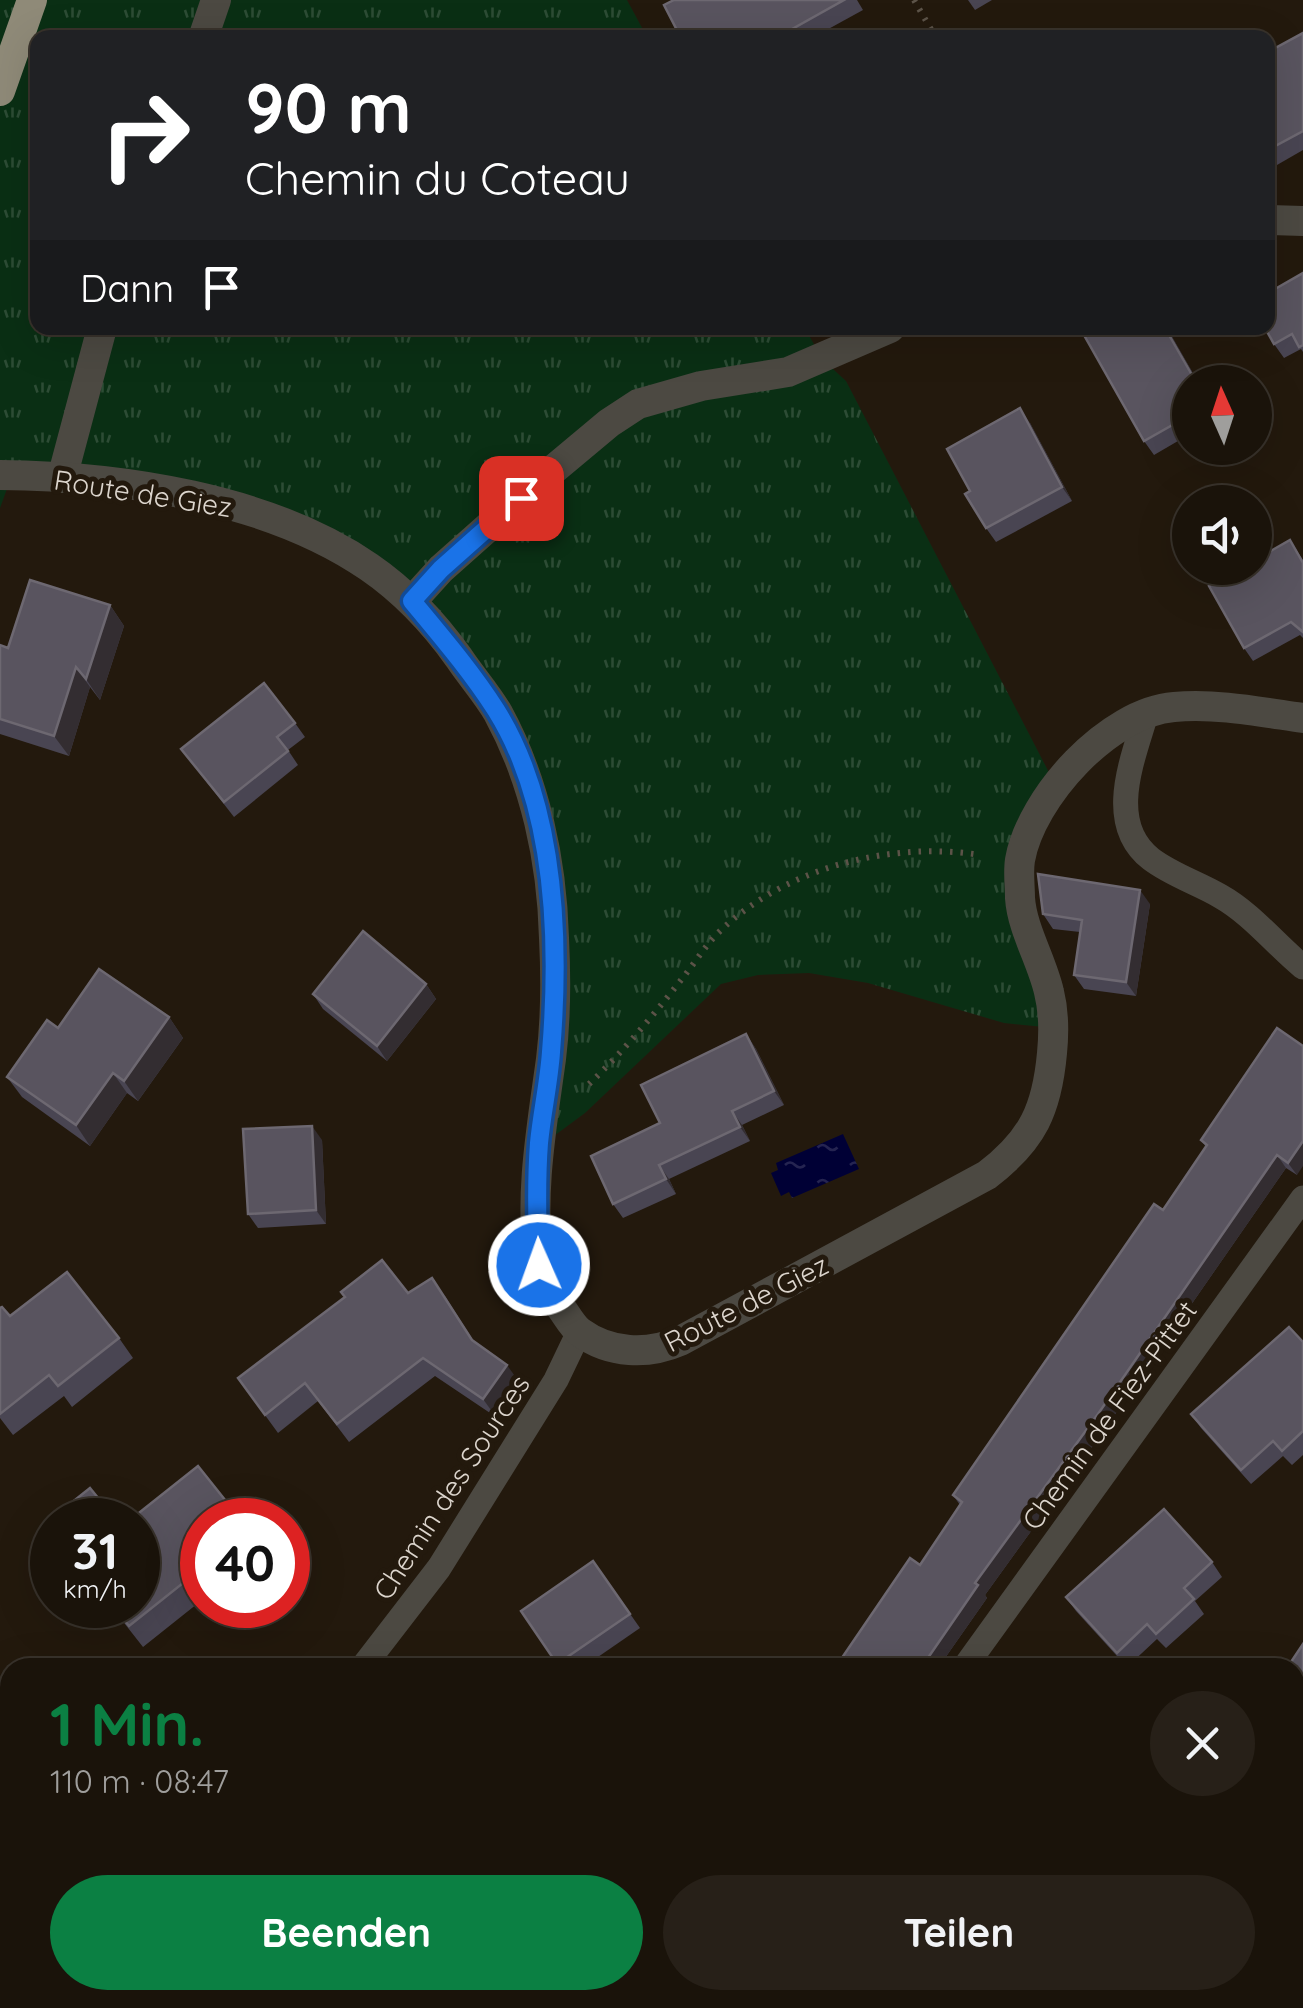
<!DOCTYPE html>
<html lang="de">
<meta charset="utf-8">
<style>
body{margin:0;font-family:Quicksand,sans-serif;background:#272018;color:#f1f3f6;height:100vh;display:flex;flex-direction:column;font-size:38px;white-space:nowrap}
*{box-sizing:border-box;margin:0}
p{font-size:32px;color:#9f9e9c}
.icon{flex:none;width:55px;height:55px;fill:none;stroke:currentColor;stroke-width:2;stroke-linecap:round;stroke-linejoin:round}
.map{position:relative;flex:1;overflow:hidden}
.side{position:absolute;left:0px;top:1658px;width:1305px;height:352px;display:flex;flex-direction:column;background:#1a130a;border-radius:30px 30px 0 0;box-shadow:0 10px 40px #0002,0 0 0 2px #38322b}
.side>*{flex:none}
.hud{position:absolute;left:30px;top:30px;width:1245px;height:305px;border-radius:20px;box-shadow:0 10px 40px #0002,0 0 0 2px #38322b;background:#202124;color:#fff;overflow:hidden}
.needle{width:65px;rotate:357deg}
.controls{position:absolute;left:1172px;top:365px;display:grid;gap:20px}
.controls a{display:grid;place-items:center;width:100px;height:100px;border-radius:50%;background:#1a130a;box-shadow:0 10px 40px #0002,0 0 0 2px #38322b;font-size:50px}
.speed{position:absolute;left:30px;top:1498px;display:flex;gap:20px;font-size:50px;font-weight:700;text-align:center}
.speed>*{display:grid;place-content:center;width:130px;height:130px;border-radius:50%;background:#1a130a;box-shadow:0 10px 40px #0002,0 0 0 2px #38322b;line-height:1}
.speed small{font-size:25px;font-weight:400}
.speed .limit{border:15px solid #d22;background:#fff;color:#111}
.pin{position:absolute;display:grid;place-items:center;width:85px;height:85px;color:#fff;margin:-42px;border-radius:20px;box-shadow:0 5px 15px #0006}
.me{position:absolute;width:110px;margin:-55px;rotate:358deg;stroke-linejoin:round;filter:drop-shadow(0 0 8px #0008)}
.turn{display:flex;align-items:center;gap:35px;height:210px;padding:0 50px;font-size:45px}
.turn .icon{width:130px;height:130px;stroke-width:2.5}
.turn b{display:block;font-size:70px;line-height:85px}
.then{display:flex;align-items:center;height:95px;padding:0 50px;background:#0003;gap:20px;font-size:38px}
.round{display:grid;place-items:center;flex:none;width:105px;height:105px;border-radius:52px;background:#272018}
.head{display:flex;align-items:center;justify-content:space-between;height:170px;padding:0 50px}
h1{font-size:60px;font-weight:700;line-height:75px;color:#0b8043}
.button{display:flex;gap:20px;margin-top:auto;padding:20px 50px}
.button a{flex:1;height:115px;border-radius:60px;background:#0b8043;color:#fff;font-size:40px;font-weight:700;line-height:115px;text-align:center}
.button a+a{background:#272018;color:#f1f3f6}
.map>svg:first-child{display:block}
</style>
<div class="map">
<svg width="1303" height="2008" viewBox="0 0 1303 2008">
<defs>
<pattern id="grass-tufts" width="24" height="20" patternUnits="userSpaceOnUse" patternTransform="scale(2.5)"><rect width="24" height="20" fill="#0a2f14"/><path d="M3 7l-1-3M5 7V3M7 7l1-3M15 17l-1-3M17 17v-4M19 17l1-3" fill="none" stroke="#2d4c35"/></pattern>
<pattern id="water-ripples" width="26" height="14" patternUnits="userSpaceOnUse" patternTransform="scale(2.5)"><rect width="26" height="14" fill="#000035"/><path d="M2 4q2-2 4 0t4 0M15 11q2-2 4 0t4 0" fill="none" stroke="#252451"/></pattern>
</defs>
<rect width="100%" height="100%" fill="#23190d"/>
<path fill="url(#grass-tufts)" d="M0,0H627L647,37L38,38V328H805L822,359L846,381L1056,786L1020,861L1054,1028L1004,1023L868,983L809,973L758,975L721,984L585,1113L539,1147L555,994L521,763L412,601L265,516L12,475L0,508Z"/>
<path fill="url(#water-ripples)" d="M843,1134L859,1169L792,1198L789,1192L781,1196L771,1173L778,1170L776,1163Z"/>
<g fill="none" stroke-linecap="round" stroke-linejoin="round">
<g stroke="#5c5348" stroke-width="6" stroke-dasharray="2.5 8" stroke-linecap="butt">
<path d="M914,0L936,38"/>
<path d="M589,1084C623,1052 656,1012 685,975C696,961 706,945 718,933C785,867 891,841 981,855"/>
<path d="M173,2000L182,2008"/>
</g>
<g stroke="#4c4942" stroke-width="25">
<path d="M1146,714C1133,759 1105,823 1151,859C1172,875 1198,883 1220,896C1252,914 1275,944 1303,967"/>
<path d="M362,1668L439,1568L556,1380L579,1332"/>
<path d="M964,1668L1303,1198"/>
<path d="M0,1981L10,1970"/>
<path d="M448,2008L455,2000"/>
</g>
<g stroke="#4c4942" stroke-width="30">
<path d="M203,38L216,0"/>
<path d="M1268,220L1303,221"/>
<path d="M62,478L102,328"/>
<path d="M412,601L441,569L548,474L609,423L638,404L701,386L788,372L890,328"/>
</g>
<g stroke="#4c4942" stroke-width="30">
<path d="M0,475C120,476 269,498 369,567C404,591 434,623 459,658C471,676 487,694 498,713C535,781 552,861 554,938C556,978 556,1019 551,1059C542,1125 529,1195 539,1262C541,1279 552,1295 562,1309C567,1316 573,1327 580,1332C610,1354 648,1355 680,1341L987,1175C1033,1140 1047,1109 1052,1053C1054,1033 1054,1012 1049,992C1042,961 1022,929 1020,898C1020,886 1018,872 1020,860C1031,797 1109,712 1174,707C1216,703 1261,712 1303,718"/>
<path d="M1293,2008L1303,1992"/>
</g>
<path stroke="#8f8a78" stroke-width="30" d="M0,91L32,0"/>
</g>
<g fill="#494552">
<path d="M674,0H857L863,10L812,38H681Z"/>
<path d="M968,0H992L975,10Z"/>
<path d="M1303,33V150L1277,165L1268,152V52Z"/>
<path d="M1303,273V352L1301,349L1284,358L1274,344Z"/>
<path d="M1080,328H1167L1198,382H1190V434L1154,455L1144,441Z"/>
<path d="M1030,423L1072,501L996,542L986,528L970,491Z"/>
<path d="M1290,540L1303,560V638L1300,635L1253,661L1244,648Z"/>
<path d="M110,605L124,626L100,700L90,687L69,756L0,734V645L8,648Z"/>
<path d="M295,723L305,737L288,750L298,765L234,817L181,749Z"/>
<path d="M1150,904L1136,996L1084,989L1074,975L1080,932L1053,929L1043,914Z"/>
<path d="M426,984L436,999L387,1061L323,1009L313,994Z"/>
<path d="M169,1017L183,1038L138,1101L127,1093L90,1146L22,1097L7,1077L58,1028Z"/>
<path d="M1277,1028L1297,1175L1286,1168L1107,1426L985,1595L987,1598L938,1668H835L920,1565L960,1505L953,1495L1163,1210L1206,1147L1201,1140Z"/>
<path d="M746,1034L756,1049L784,1105L742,1125L750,1141L669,1179L676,1194L623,1218L613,1204L660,1123Z"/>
<path d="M322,1140L326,1224L258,1228L248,1214Z"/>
<path d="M408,1293L445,1296L474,1342L520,1383L496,1417L435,1376L349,1442L318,1401L278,1433L238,1378Z"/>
<path d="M0,1308L10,1316L119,1338L133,1358L72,1407L64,1396L13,1435L0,1418Z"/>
<path d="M1303,1342V1455L1292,1465L1283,1456L1251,1484L1201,1428L1191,1414Z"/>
<path d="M202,1520V1600L143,1647L110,1605H138Z"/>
<path d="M593,1561L640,1628L582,1668H560L521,1611Z"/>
<path d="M1212,1562L1222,1577L1195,1601L1204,1614L1166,1648L1157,1639L1127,1667L1076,1611L1066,1597Z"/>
<path d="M1303,1644V1693L1295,1688V1668Z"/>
<path d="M10,1692V1785L0,1793V1701Z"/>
<path d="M272,2000H364L357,2008H281Z"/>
<path d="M628,2000H661L650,2008H634Z"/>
</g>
<g fill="#332d31">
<path d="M1165,328H1167L1198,382H1196Z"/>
<path d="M1020,408L1030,423L1072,501L1062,487Z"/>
<path d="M110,605L124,626L100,700L86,679Z"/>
<path d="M76,667L90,687L69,756L54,736Z"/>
<path d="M1140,890L1150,904L1136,996L1126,982Z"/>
<path d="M426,984L436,999L387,1061L377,1046Z"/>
<path d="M169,1017L183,1038L138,1101L124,1081Z"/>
<path d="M746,1034L756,1049L784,1105L774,1091Z"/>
<path d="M113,1073L127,1093L90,1146L76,1125Z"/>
<path d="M732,1111L742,1125L750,1141L740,1127Z"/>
<path d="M312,1126L322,1140L326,1224L316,1210Z"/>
<path d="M1303,1141V1166L1297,1175L1288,1163Z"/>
<path d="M1277,1155L1286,1168L1107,1426L985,1595L987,1598L938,1668H921L975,1583Z"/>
<path d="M659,1165L669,1179L676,1194L666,1179Z"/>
<path d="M507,1365L520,1383L496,1417L483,1399Z"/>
<path d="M297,2000L302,2008H290Z"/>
<path d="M342,2000H364L357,2008H335Z"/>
</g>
<g fill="#59545f" stroke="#6d6871" stroke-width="2.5">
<path d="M674,0H844L776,38H681L664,5Z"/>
<path d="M1303,33V131L1268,150V52Z"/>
<path d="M1303,273V345L1299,347L1292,334L1274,344L1265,328H1268V293Z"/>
<path d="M1080,328H1165L1196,382H1190V415L1144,441Z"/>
<path d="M1020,408L1062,487L986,528L965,494L970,491L947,449Z"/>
<path d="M1290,540L1303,563V632L1291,622L1244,648L1209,586L1241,568H1255V560Z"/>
<path d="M30,580L110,605L86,679L76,667L54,736L0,719V645L8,648Z"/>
<path d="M264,683L295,723L277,737L288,751L224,802L181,749Z"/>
<path d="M1038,874L1140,890L1126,982L1074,975L1082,920L1043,914Z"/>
<path d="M363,931L426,984L377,1046L313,994Z"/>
<path d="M99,969L169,1017L124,1081L113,1073L76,1125L7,1077L47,1020L58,1028Z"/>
<path d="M1277,1028L1303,1046V1141L1288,1163L1277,1155L1098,1414L975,1583L978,1585L921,1668H835L910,1558L920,1565L962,1502L953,1495L1154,1204L1163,1210L1207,1145L1201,1140Z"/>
<path d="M746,1034L774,1091L732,1111L740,1127L659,1165L666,1179L613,1204L591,1156L660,1123L641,1085Z"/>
<path d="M312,1126L316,1210L248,1214L243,1129Z"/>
<path d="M382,1260L408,1293L432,1278L472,1340L507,1365L483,1399L423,1358L337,1424L305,1383L265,1415L238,1378L345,1297L341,1292Z"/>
<path d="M67,1272L119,1338L58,1386L49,1375L0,1414V1308L2,1307L10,1316Z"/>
<path d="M1289,1327L1303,1342V1431L1282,1451L1273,1441L1241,1470L1191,1414Z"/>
<path d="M198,1466L241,1520H202V1568L129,1626L112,1605H138V1520H130Z"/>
<path d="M90,1488L116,1520H52V1531L46,1523Z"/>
<path d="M1164,1509L1212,1562L1184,1588L1194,1599L1156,1634L1147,1624L1117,1653L1066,1597Z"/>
<path d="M593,1561L630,1614L557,1664L521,1611Z"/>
<path d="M1303,1644V1685L1295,1680V1668H1287Z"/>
<path d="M10,1692V1762L0,1770V1701Z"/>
<path d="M278,2000H342L335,2008H306L297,2000L290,2008H287Z"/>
</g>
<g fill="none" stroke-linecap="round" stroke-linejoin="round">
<defs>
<path id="route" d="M521,498L441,569L412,601C441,636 471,671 496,710C556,806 560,942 551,1052C549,1082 542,1112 539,1143C536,1183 537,1225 539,1265"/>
</defs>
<use href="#route" stroke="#114b97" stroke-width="25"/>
<use href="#route" stroke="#1a73e8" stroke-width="18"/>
</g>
<g text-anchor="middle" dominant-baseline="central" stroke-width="10" stroke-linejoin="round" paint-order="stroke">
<g font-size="28" fill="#dcd5cd" stroke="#23190d">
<text transform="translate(143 493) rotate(9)">Route de Giez</text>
<text transform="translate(746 1303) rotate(-27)">Route de Giez</text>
<text transform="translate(1109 1415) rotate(-54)">Chemin de Fiez-Pittet</text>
<text transform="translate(451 1487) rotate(-57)">Chemin des Sources</text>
</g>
</g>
</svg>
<div class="controls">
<a><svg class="needle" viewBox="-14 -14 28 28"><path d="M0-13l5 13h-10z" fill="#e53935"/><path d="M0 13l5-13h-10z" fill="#9f9e9c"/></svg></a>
<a><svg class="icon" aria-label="sound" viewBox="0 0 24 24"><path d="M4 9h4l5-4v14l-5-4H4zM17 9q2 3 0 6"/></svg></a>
</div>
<div class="speed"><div>31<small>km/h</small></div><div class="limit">40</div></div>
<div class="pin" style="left:521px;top:498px;background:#d93025"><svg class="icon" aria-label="arrive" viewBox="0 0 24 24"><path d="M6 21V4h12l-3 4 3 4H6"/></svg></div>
<svg class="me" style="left:539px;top:1265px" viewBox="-20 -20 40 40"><circle r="17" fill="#1a73e8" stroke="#fff" stroke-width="3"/><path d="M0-11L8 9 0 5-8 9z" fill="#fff"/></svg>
<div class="hud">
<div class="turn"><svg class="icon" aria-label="right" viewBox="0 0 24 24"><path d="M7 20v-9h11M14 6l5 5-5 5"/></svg><div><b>90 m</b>Chemin du Coteau</div></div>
<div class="then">Dann<svg class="icon" aria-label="arrive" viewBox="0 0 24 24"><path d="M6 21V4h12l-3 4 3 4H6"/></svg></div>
</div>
<section class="side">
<div class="head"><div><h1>1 Min.</h1><p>110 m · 08:47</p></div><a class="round"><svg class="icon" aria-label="close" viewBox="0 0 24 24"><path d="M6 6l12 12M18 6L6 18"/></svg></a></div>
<div class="button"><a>Beenden</a><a>Teilen</a></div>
</section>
</div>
